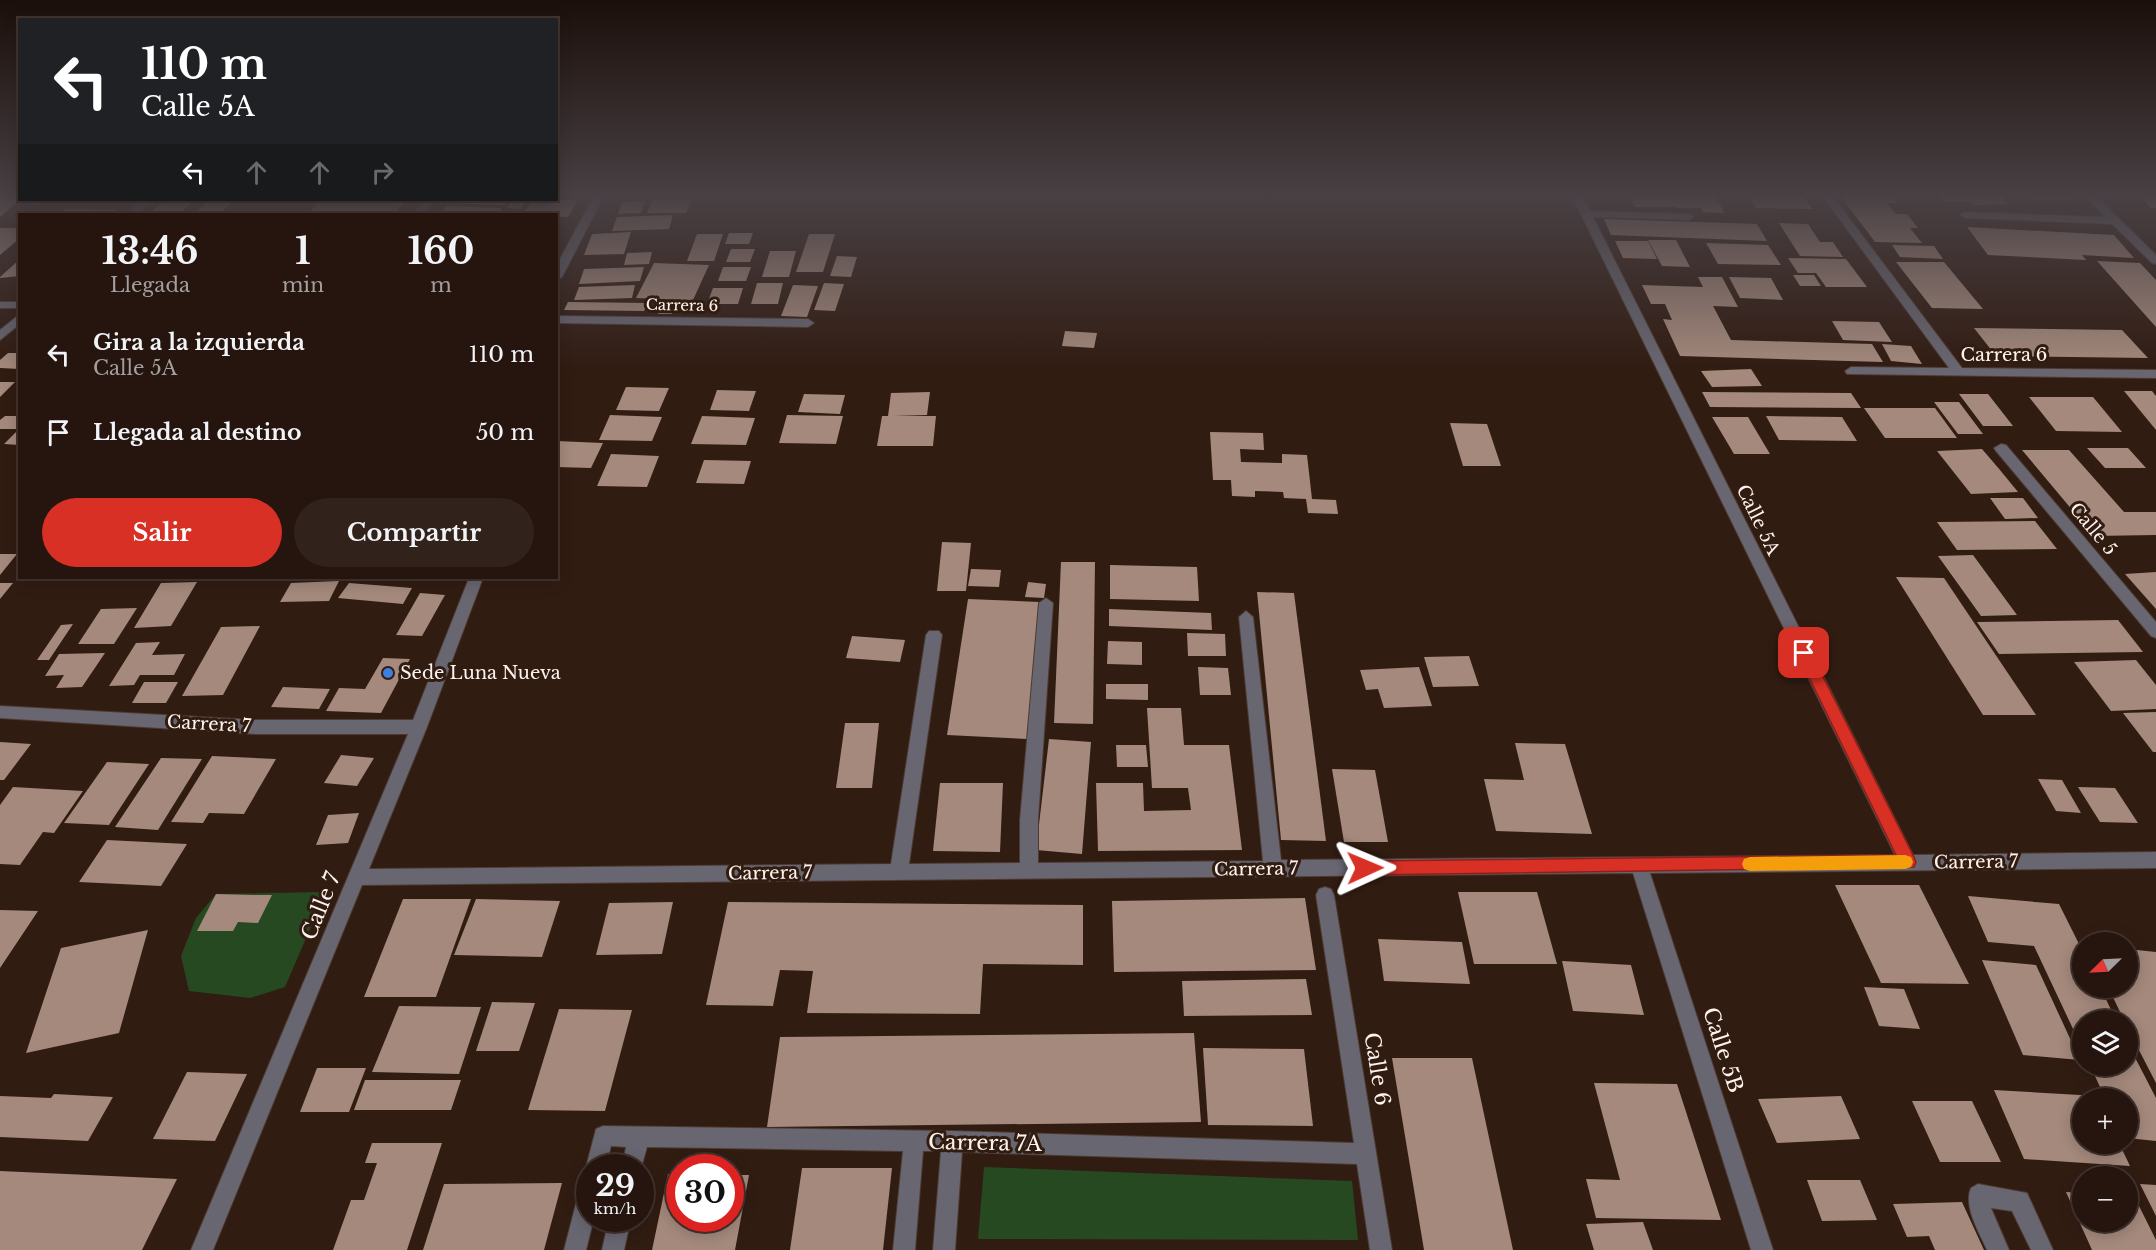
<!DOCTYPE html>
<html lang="es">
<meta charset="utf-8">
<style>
body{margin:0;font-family:"Libre Baskerville",serif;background:#31221c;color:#f1f3f6;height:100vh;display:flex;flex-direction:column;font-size:22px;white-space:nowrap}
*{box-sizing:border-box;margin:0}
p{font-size:20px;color:#a39f9e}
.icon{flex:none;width:33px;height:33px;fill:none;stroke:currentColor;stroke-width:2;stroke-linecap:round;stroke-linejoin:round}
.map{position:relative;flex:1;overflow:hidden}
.drawer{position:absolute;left:18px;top:213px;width:540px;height:366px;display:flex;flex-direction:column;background:#25150e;border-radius:0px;box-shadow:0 3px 15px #0003,0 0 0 2px #42342e}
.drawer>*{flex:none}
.hud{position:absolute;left:18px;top:18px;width:540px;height:183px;border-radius:0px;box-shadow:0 3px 15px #0003,0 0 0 2px #42342e;background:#202124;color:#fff;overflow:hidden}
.needle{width:39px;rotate:246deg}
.tools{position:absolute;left:2072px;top:932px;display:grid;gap:12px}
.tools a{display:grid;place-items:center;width:66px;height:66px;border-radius:50%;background:#25150e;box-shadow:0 3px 15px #0003,0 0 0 2px #42342e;font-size:30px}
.speed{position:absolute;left:576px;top:1154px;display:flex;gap:12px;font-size:30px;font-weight:700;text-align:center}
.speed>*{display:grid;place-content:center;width:78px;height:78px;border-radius:50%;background:#25150e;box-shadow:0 3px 15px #0003,0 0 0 2px #42342e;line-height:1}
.speed small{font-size:15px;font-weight:400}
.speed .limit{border:9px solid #d22;background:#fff;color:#111}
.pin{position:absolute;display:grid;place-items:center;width:51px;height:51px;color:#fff;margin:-26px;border-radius:12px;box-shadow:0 3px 9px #0006}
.me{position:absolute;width:66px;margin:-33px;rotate:89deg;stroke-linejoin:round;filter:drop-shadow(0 0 4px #0008)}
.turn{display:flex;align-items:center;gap:21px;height:126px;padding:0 24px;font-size:27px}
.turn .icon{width:78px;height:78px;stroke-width:2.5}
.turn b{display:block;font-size:42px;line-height:51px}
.lanes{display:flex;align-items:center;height:57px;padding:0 24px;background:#0003;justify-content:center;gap:30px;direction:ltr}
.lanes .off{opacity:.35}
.eta{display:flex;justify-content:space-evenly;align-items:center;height:102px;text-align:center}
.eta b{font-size:36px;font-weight:700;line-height:42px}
.primary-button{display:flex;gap:12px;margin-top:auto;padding:12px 24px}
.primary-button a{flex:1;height:69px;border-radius:36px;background:#d93025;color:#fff;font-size:24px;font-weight:700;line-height:69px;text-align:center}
.primary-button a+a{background:#31221c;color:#f1f3f6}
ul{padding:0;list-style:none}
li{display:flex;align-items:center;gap:18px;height:78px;padding:0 24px}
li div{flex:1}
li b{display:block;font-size:22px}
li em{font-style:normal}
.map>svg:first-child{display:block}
</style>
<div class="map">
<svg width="2156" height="1250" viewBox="0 0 2156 1250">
<rect width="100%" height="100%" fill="#311c12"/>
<path fill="#3e2315" d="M148,200H430L419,214H131Z"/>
<g fill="#274922">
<path d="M326,892L285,987L250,998L189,991L181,956L196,918L216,894Z"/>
<path d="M984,1167L1352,1181L1358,1240L978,1239Z"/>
</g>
<g fill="#a4897c">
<path d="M0,194H20V200L0,217Z"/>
<path d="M1628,194H1669L1676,207H1635Z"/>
<path d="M1670,194H1693L1701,208H1677Z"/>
<path d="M1695,194H1715L1724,213L1703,212Z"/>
<path d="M1747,194H1802L1812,209L1756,208Z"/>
<path d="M1839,194H1891L1898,203H1887L1896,214H1907L1918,228H1910L1922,243L1875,242Z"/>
<path d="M1938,194H2000L2008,204L1973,205L1971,202L1943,201Z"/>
<path d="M2028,194H2068L2074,200L2033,199Z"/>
<path d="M2138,194H2156V208H2151Z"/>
<path d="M24,200H46L41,204L19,203Z"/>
<path d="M165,200H194L179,214H149Z"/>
<path d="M209,200H234L219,214H194Z"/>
<path d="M321,200H406L394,214H308Z"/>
<path d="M442,200H508L504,205L440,203Z"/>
<path d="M533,200H578L568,217L523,214Z"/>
<path d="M653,200H691L686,213H647Z"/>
<path d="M512,201H526L521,209L507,208Z"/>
<path d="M645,201L641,213L618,214L622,202Z"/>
<path d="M447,206L502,208L498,214H440Z"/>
<path d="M65,209L116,210L111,214H59Z"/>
<path d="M673,215L669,229L612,231L617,217Z"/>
<path d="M1604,219L1757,224L1767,241L1611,235Z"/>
<path d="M1779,223L1808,224L1820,242H1833L1843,257L1800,256Z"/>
<path d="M1967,227L2114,235L2134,258L2082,255L2086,260L1988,255Z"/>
<path d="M0,228H20V238L0,255Z"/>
<path d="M631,232L624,254L584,255L592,234Z"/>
<path d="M729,233H753L749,244H725Z"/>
<path d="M697,234H723L714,261H687Z"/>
<path d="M809,234H835L823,272H796Z"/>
<path d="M1648,240H1676L1690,267L1662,266Z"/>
<path d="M1615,241H1648L1657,259L1623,258Z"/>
<path d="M1706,243L1768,245L1781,265L1718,264Z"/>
<path d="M1892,245L1934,246L1943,259L1900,257Z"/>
<path d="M731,249H755L750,262H726Z"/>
<path d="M770,251H796L789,277H762Z"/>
<path d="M652,252L649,264L624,265L627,253Z"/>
<path d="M837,256L857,257L851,277L830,276Z"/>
<path d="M1788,258L1846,259L1867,287H1826L1816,273H1798Z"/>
<path d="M20,259V276L0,278V277Z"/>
<path d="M2097,261L2140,263L2156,280V327Z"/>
<path d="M1896,262H1944L1983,309L1932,308Z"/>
<path d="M654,263L709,265L693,300L636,298Z"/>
<path d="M644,267L640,281L579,284L584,269Z"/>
<path d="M723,267H751L746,281H718Z"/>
<path d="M1793,275H1814L1821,286H1800Z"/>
<path d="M1698,277H1722L1738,307L1713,306L1731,340L1872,344L1883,362L1680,356L1663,319L1672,320L1665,304H1651L1642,285L1703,287Z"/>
<path d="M1729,277L1771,278L1783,300L1740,298Z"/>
<path d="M757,283H783L778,304H751Z"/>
<path d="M824,283L844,284L835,311L814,310Z"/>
<path d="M635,285L632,298L574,300L579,287Z"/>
<path d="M793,285L818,286L807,317L781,316Z"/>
<path d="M713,288H743L738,304H707Z"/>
<path d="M568,302L648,303L644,311L564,310Z"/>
<path d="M660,303H675L672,314H658Z"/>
<path d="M1832,321L1879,322L1892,342L1843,340Z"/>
<path d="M1974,328L2122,330L2148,358L1996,356Z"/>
<path d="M1065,331L1097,333L1094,348L1062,346Z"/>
<path d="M1882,344L1911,346L1922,364L1891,361Z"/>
<path d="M8,353H20V369L0,368V360Z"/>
<path d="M1751,369L1762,386L1712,387L1701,371Z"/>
<path d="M0,382H15L0,397Z"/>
<path d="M626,387L669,388L659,411L616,410Z"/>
<path d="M717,390L756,391L749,411L710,410Z"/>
<path d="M2124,391H2152L2156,396V430Z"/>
<path d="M930,392L927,415L894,416H936L933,446H877L882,416H888L891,393Z"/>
<path d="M1702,392L1851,393L1861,408L1710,407Z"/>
<path d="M804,394L845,395L840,414L798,412Z"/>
<path d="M1959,394H1988L2013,426H1983Z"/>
<path d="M2029,397H2093L2122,432L2056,431Z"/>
<path d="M1934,402H1959L1983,434H1958Z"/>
<path d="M1864,408H1935L1957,438H1885Z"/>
<path d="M610,415L662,417L652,441L599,440Z"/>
<path d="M787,415L843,416L836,444L779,443Z"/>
<path d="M5,416H20V445L4,444L19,429H0V420Z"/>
<path d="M702,416L755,418L746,445L691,444Z"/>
<path d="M1766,416L1842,417L1857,441L1779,440Z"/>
<path d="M1712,417H1748L1770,454H1734Z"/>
<path d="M1450,423L1487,424L1501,466H1463Z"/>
<path d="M1210,432L1263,433L1264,450L1240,449L1241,462L1282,463V454L1307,455L1312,499L1336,500L1338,514L1308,513L1306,499L1284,498L1283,492L1255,491V497L1232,496L1231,480H1213Z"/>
<path d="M556,441L603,443L591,468L556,467Z"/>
<path d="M2087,448H2128L2146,468H2105Z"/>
<path d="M1982,449L2000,470L2018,492L1971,494L1937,451Z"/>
<path d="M2022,450H2069L2124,512H2156V535L2094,536Z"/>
<path d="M611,454L659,456L647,487L597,486Z"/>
<path d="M704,460L751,461L744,484L696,483Z"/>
<path d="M1990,498H2023L2038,518L2005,519Z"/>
<path d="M2035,521L2057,549L1957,550L1937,522Z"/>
<path d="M942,542L971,543L966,591H937Z"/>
<path d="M0,554H17L0,575Z"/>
<path d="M1973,555L2017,615L1981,616L1938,556Z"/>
<path d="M1061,562H1095L1093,724L1054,723Z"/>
<path d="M1110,565L1197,567L1199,601L1110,599Z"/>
<path d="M971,569L1001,570L999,587L968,586Z"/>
<path d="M2156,572V609L2125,574Z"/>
<path d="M1896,577L1944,578L2036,715H1983Z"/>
<path d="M339,581L329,601L280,602L291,583Z"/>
<path d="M197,582L171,626L134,628L161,583Z"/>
<path d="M1028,582L1046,584L1044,598L1025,597Z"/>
<path d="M0,583H13L0,599Z"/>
<path d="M349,583L412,588L403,604L338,598Z"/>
<path d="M1257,592L1294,593L1326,841L1281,840Z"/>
<path d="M420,593L445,595L422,636L396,635Z"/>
<path d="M968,599L1040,602L1027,739L947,735Z"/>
<path d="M137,608L114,644H78L101,609Z"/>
<path d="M1109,609L1211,613L1212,630L1109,626Z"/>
<path d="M2118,620L2143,652L1999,654L1977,622Z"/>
<path d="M73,624L49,660H37L61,625Z"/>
<path d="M260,626L223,695L182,696L221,627Z"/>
<path d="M1187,633L1225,634L1226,656H1188Z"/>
<path d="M852,636L905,640L900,662L846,658Z"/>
<path d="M1108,641L1142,642V665L1107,664Z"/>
<path d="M160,642L152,655L185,654L174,675H140L134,685L109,686L136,643Z"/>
<path d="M105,653L82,687L56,688L64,675L45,676L59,654Z"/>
<path d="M1469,656L1479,686L1433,687L1424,657Z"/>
<path d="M383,658L410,659L381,713L326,711L339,688L365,689Z"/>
<path d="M2136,660L2156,685V709L2111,711L2074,662Z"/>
<path d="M1198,667L1228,668L1231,695H1200Z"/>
<path d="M1419,667L1432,706L1384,708L1378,689L1366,690L1360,670Z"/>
<path d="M144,682H178L166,703H132Z"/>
<path d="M1106,684H1148V700L1106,699Z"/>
<path d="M283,687L330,689L319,709L271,707Z"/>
<path d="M1147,708H1181L1184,745H1229L1242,850L1098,851L1096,783H1143L1144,811L1191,810L1188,788H1152Z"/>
<path d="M2156,712V752H2153L2123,713Z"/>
<path d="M845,723H879L872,788H836Z"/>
<path d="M1049,739L1091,742L1082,854L1036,850Z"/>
<path d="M0,742L31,744L4,780H0Z"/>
<path d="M1515,743L1565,744L1592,834L1496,831L1484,779L1524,780Z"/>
<path d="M1116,745H1146L1148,767H1117Z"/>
<path d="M341,755L374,758L357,786L324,783Z"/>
<path d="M212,756L276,759L244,814L209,813L203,823L171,822Z"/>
<path d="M161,758L202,759L158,830L115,827Z"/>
<path d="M107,762L149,764L109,825L64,823Z"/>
<path d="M1332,769L1375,770L1388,842H1344Z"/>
<path d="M2038,779L2062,780L2081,813L2056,811Z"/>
<path d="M940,783H1003L1000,852L933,851Z"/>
<path d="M13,787L83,791L54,833L43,832L20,865L0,864V805Z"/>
<path d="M2078,787L2115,788L2138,823L2100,822Z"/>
<path d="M359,813L348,843L316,845L328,815Z"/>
<path d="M107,840L187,844L161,886L79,882Z"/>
<path d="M1835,885H1919L1969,984L1881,983Z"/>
<path d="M1458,892H1537L1557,964H1474Z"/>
<path d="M216,894L253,895H272L258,923L238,922L233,931H197Z"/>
<path d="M1968,896L2059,904L2082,950V987H2100L2116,1020H2082V1048L2034,946L1988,942Z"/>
<path d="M1305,898L1316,970L1114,972L1112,901Z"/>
<path d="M403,899H471L436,997H364Z"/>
<path d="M476,899L560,901L542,957L454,955Z"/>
<path d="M673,902L662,954L596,955L609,903Z"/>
<path d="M728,902L1083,905V965L983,964L980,1014L807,1013L813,971L780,970L773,1006L706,1005Z"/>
<path d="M0,910L38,911L0,968Z"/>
<path d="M148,930L119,1033L26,1053L61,948Z"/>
<path d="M1378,939L1462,942L1470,984L1384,981Z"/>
<path d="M2127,949L2156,952V1083L2127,1027V1020H2124L2108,987H2127Z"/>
<path d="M1982,960L2036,965L2080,1060L2023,1055Z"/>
<path d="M1562,961L1631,965L1644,1015L1573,1011Z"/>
<path d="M1306,979L1312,1015L1184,1016L1182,981Z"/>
<path d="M1864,987L1904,989L1920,1029L1879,1026Z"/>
<path d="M492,1002L535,1003L519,1051H476Z"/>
<path d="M399,1006L481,1007L459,1074L372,1072Z"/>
<path d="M559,1009L632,1010L605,1111L528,1110Z"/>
<path d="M1194,1033L1201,1122L767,1127L780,1037Z"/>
<path d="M2127,1042L2156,1098V1141L2127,1138V1098H2105L2090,1065H2127Z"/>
<path d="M1203,1048L1304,1049L1313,1126L1208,1125Z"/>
<path d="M1392,1058H1472L1513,1250H1424Z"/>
<path d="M317,1068H366L349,1112H300Z"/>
<path d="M187,1072L247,1074L215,1141L153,1139Z"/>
<path d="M365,1080H461L451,1110H354Z"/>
<path d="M1594,1083L1677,1084L1721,1220L1596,1218L1586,1179L1620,1180Z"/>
<path d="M1994,1090L2097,1096L2082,1098V1143H2119L2130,1166L2024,1159Z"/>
<path d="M54,1094L113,1097L88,1141L0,1137V1096L51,1098Z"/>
<path d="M1841,1096L1860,1139L1777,1143L1758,1099Z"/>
<path d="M1912,1101H1972L2001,1162H1940Z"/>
<path d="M372,1143H442L407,1250H333L351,1200H364L377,1163H365Z"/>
<path d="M802,1168H892L883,1250H790Z"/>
<path d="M0,1171L177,1179L142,1250H0Z"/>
<path d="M668,1174H680V1218H730V1175H749L735,1250H652Z"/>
<path d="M1807,1180H1860L1877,1220L1822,1221Z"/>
<path d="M562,1183L544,1250H423L444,1184Z"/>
<path d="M2140,1184L2156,1185V1216Z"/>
<path d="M2066,1192L2082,1193V1221H2127V1196H2134L2156,1240V1250H2092Z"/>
<path d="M1962,1202L1984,1250H1935L1929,1236L1907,1237L1893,1204Z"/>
<path d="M1643,1222L1653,1250H1594L1586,1224Z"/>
</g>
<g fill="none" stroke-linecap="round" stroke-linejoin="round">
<defs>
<g id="minor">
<path d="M595,194H605L562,277L556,280V266Z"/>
<path d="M1571,194H1581L1590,211L1689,214L1694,217L1689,220L1593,217L1913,855L2156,852V868L1650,873L1773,1250H1751L1633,873L362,885L213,1250H191L408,734H255L0,718V706L255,720H413L469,578H483L427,727L369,869L891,864L926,635L929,631H939L942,635L909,864L1020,863V820L1039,603L1046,598L1053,603L1038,820V863L1263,861L1239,617L1246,611L1253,617L1281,860L1895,855Z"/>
<path d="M1821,194H1831L1962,368L2156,370V378L1847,374L1845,371L1851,367L1949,368Z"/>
<path d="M2083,194H2094L2156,255V264L2152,263L2112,224L1965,218L1960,215L1965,212L2106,217Z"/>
<path d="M142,200H153L137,214H126Z"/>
<path d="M425,200H435L424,214H414Z"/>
<rect x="0" y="302" width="20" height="6"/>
<path d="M20,314V324L0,340V330Z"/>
<path d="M556,316L808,319L814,323L808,327L556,323Z"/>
<path d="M2001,444L2006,445L2156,622V638L2151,636L1996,451L1994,448Z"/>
<path d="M1325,887L1331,889L1334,895L1392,1250H1370L1357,1164L962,1152L955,1250H933L941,1151H923L915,1250H893L903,1151L647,1147L640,1172V1167H622L626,1147L611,1146L606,1167H590V1175L586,1167L596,1129L603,1126L952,1131L1354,1143L1316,895L1319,889Z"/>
<path d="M590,1182V1218H594L586,1250H564L579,1192L583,1185Z"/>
<path d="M1978,1184L2027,1193L2053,1250H2031L2012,1211L1991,1208L2009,1250H1987C1979,1232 1963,1206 1971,1188Z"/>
<path d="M609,1218H631L624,1250H602Z"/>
</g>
</defs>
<use href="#minor" stroke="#4e3a31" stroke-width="2"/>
<use href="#minor" fill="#686671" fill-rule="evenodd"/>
</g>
<linearGradient id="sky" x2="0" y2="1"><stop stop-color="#1b0f0a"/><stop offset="0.53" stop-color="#484044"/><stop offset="1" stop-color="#484044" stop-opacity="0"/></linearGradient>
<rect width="2156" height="369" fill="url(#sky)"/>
<path fill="#d93025" stroke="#8d1f18" stroke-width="1.5" d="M1804,648L1811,653L1914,857L1916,862L1914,867L1365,875L1359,873L1357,868L1359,863L1365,861L1896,855L1797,653Z"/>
<path fill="#f59e0b" d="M1905,855L1911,857L1913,862L1911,867L1905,869L1750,871L1744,869L1742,864L1744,859L1750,857Z"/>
<circle fill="#3f7fe0" stroke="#311c12" stroke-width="2" cx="388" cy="673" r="6"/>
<g text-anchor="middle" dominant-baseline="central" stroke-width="6" stroke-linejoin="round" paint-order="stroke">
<g font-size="15" fill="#fef2ec" stroke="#311c12">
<text transform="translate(682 305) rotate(1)">Carrera 6</text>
</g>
<g font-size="18" fill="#fef2ec" stroke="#311c12">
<text x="2004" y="355">Carrera 6</text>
<text transform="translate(1758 520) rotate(64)">Calle 5A</text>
<text transform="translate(2093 529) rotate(50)">Calle 5</text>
<text transform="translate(209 724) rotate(3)">Carrera 7</text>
<text transform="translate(1976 862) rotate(-1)">Carrera 7</text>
<text transform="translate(1256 869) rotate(-1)">Carrera 7</text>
<text transform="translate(770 873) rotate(-1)">Carrera 7</text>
</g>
<g font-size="18" fill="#fef2ec" stroke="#311c12" text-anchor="start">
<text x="400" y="673">Sede Luna Nueva</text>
</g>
<g font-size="21" fill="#fef2ec" stroke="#311c12">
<text transform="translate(321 906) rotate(-68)">Calle 7</text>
<text transform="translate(1723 1050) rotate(72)">Calle 5B</text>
<text transform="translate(1377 1069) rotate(81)">Calle 6</text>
<text transform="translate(985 1143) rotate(1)">Carrera 7A</text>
</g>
</g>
</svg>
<div class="tools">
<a><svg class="needle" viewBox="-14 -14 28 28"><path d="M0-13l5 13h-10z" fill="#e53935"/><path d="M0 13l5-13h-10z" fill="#a39f9e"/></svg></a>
<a><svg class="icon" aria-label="layers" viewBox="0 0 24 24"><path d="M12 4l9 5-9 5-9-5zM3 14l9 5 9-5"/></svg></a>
<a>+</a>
<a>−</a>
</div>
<div class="speed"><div>29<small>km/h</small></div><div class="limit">30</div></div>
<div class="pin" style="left:1804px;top:653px;background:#d93025"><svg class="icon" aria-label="arrive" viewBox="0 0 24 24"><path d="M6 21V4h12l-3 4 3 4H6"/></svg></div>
<svg class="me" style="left:1365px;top:868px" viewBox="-20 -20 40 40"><path d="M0-17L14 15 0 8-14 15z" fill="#d93025" stroke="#fff" stroke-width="4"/></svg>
<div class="hud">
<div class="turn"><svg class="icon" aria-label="left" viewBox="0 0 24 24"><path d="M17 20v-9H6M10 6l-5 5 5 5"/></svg><div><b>110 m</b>Calle 5A</div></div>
<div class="lanes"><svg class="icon" aria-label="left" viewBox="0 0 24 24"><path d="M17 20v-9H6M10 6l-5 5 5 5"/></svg><svg class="icon off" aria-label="ahead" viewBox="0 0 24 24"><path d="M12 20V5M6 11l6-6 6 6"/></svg><svg class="icon off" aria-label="ahead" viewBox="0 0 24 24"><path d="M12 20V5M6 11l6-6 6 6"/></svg><svg class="icon off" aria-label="right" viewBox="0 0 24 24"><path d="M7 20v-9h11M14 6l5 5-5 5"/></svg></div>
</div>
<section class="drawer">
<div class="eta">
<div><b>13:46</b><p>Llegada</p></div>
<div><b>1</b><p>min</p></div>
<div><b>160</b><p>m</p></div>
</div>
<ul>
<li><svg class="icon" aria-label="left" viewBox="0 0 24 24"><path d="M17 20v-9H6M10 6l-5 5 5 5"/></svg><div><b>Gira a la izquierda</b><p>Calle 5A</p></div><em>110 m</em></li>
<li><svg class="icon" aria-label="arrive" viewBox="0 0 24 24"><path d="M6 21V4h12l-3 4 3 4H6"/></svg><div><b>Llegada al destino</b></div><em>50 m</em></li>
</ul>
<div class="primary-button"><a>Salir</a><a>Compartir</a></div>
</section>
</div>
